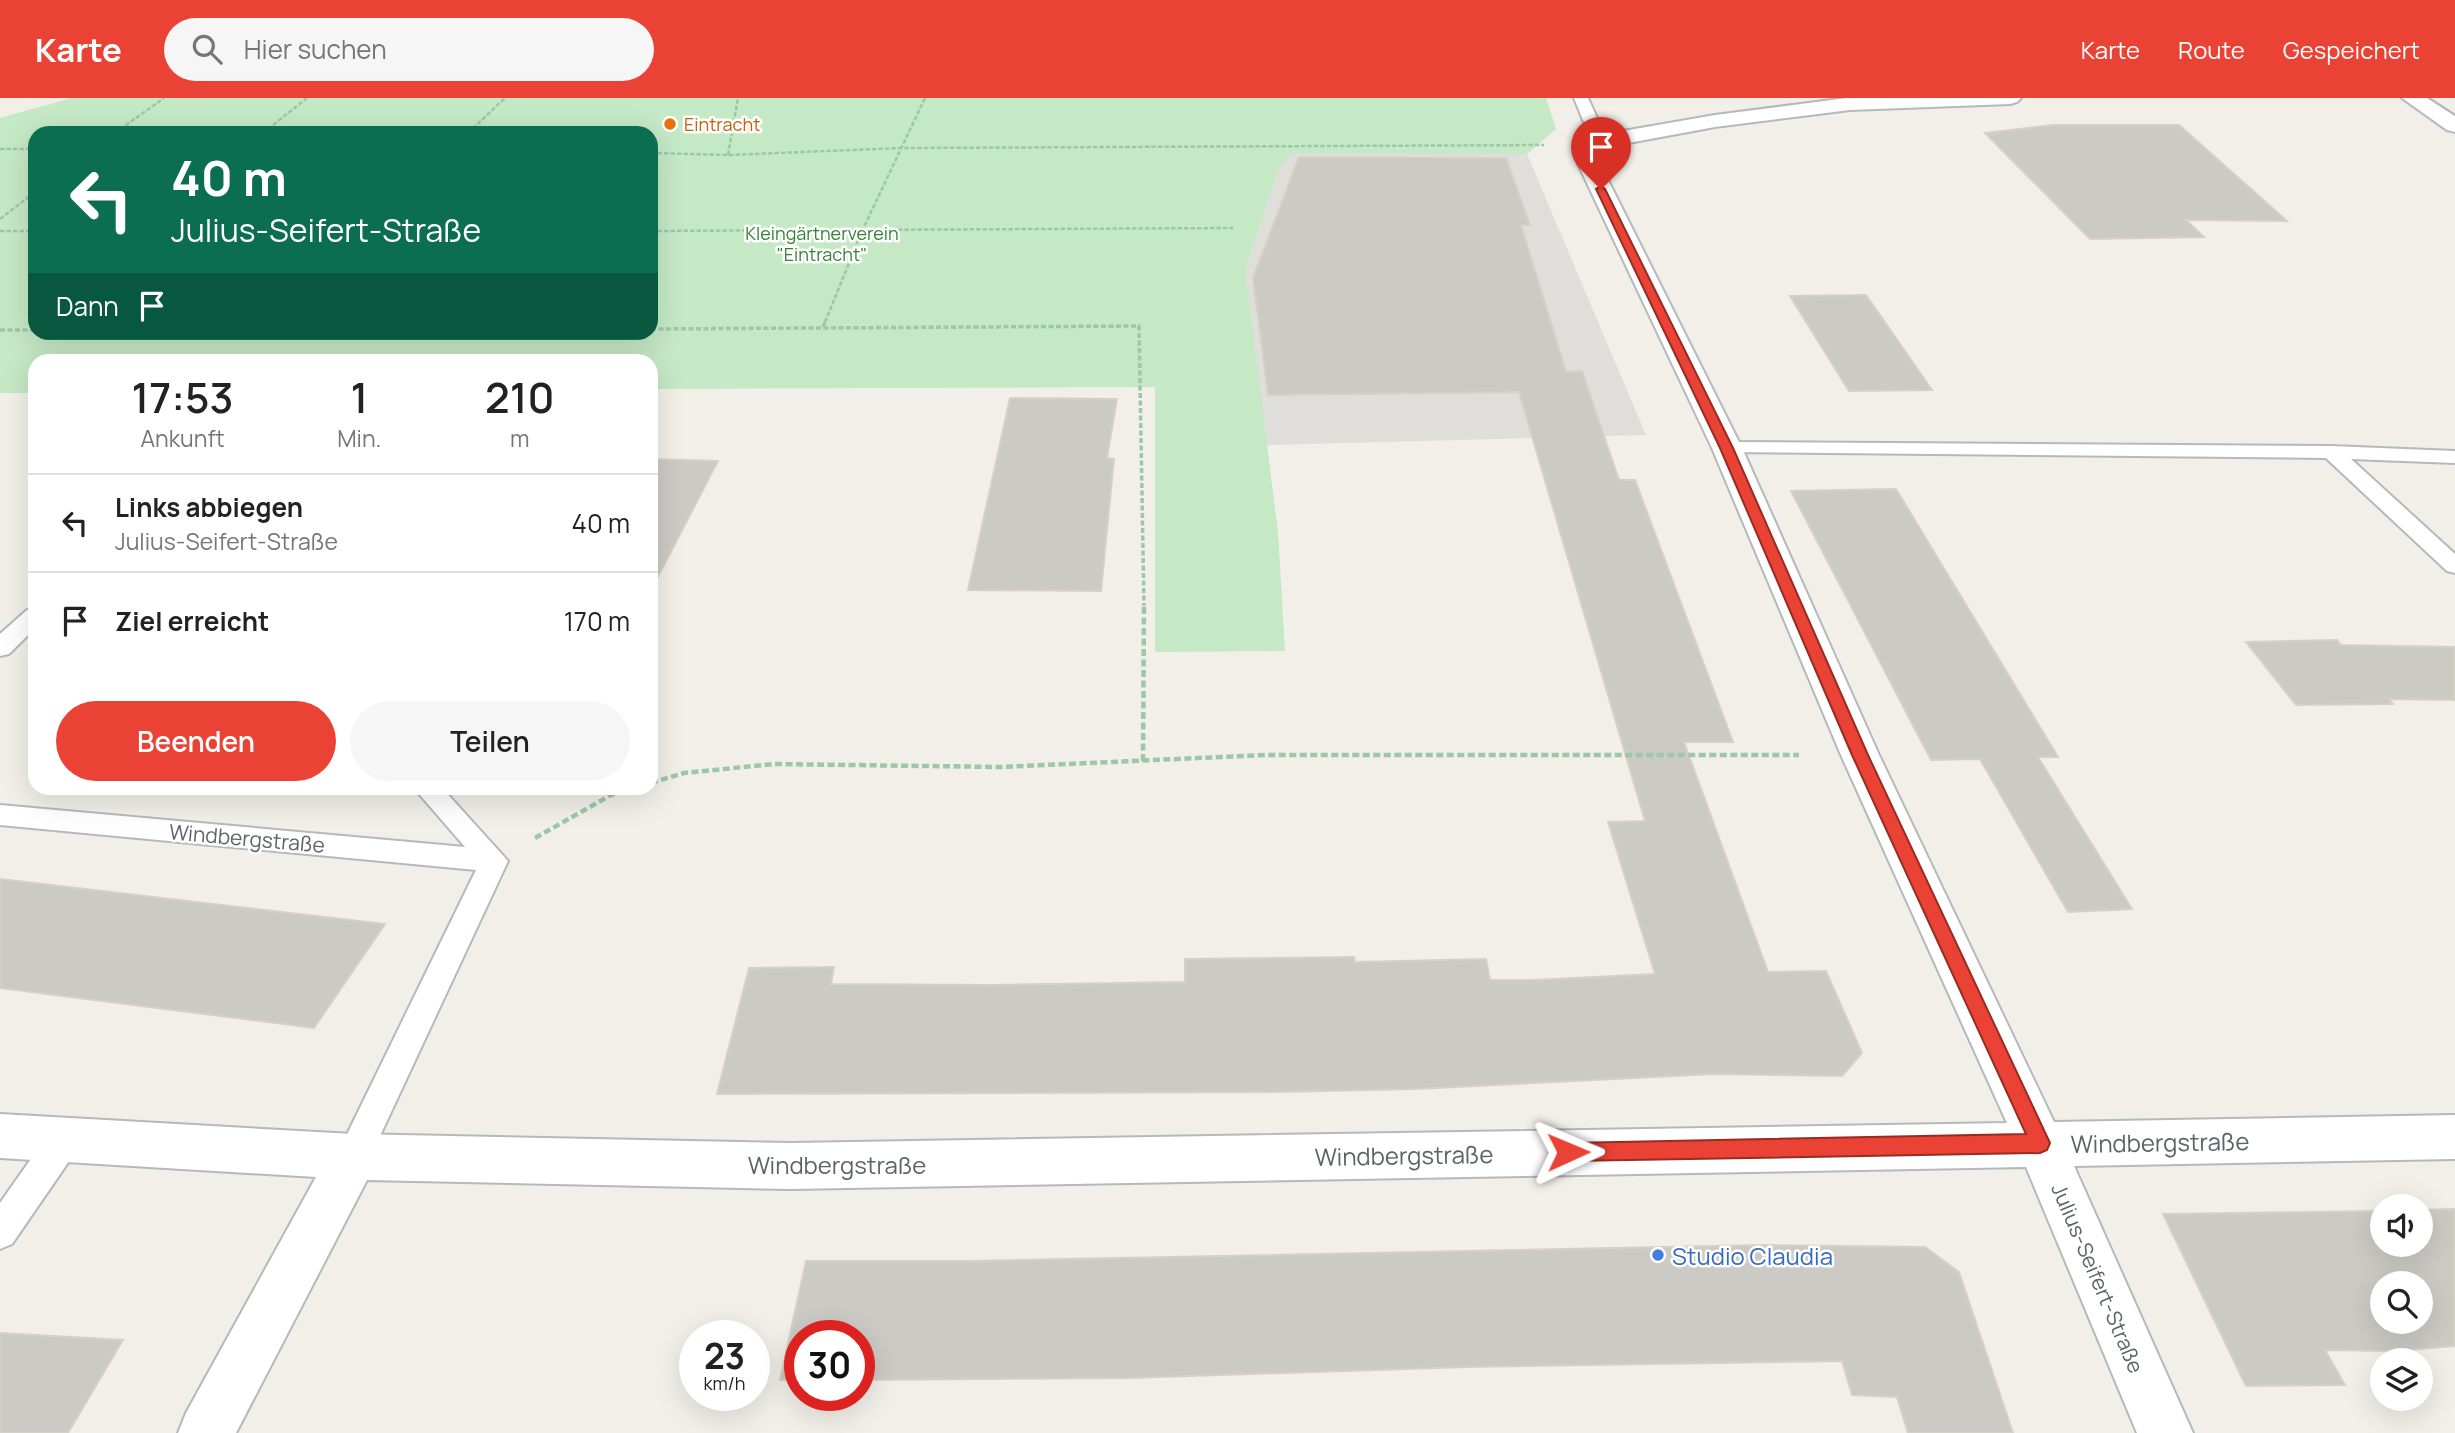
<!DOCTYPE html>
<html lang="de">
<meta charset="utf-8">
<style>
body{margin:0;font-family:Manrope,sans-serif;background:#f6f6f6;color:#222;height:100vh;display:flex;flex-direction:column;font-size:26px;white-space:nowrap}
*{box-sizing:border-box;margin:0}
p{font-size:23px;color:#767676}
.icon{flex:none;width:38px;height:38px;fill:none;stroke:currentColor;stroke-width:2;stroke-linecap:round;stroke-linejoin:round}
.map{position:relative;flex:1;overflow:hidden}
.side{position:absolute;left:28px;top:256px;width:630px;height:441px;display:flex;flex-direction:column;background:#fff;border-radius:21px;box-shadow:0 7px 28px #0002}
.side>*{flex:none}
.banner{position:absolute;left:28px;top:28px;width:630px;height:214px;border-radius:21px;box-shadow:0 7px 28px #0002;background:#0b6e4f;color:#fff;overflow:hidden}
.tools{position:absolute;left:2370px;top:1096px;display:grid;gap:14px}
.tools a{display:grid;place-items:center;width:63px;height:63px;border-radius:50%;background:#fff;box-shadow:0 7px 28px #0002;font-size:35px}
.speed{position:absolute;left:679px;top:1222px;display:flex;gap:14px;font-size:35px;font-weight:700;text-align:center}
.speed>*{display:grid;place-content:center;width:91px;height:91px;border-radius:50%;background:#fff;box-shadow:0 7px 28px #0002;line-height:1}
.speed small{font-size:18px;font-weight:400}
.speed .limit{border:10px solid #d22;background:#fff;color:#111}
.pin{position:absolute;display:grid;place-items:center;width:60px;height:60px;color:#fff;margin:-72px -30px;border-radius:50% 50% 50% 0;rotate:-45deg;box-shadow:0 0 7px #0007}
.pin .icon{rotate:45deg}
.me{position:absolute;width:77px;margin:-38px;rotate:89deg;stroke-linejoin:round;filter:drop-shadow(0 0 5px #0008)}
.turn{display:flex;align-items:center;gap:24px;height:147px;padding:0 28px;font-size:32px}
.turn .icon{width:91px;height:91px;stroke-width:2.5}
.turn b{display:block;font-size:49px;line-height:60px}
.then{display:flex;align-items:center;height:66px;padding:0 28px;background:#0003;gap:14px;font-size:26px}
.eta{display:flex;justify-content:space-evenly;align-items:center;height:119px;text-align:center}
.eta b{font-size:42px;font-weight:600;line-height:49px}
.button{display:flex;gap:14px;margin-top:auto;padding:14px 28px}
.button a{flex:1;height:80px;border-radius:42px;background:#ea4335;color:#fff;font-size:28px;font-weight:600;line-height:80px;text-align:center}
.button a+a{background:#f6f6f6;color:#222}
ul{padding:0;list-style:none}
li{display:flex;align-items:center;gap:21px;height:98px;padding:0 28px;border-top:2px solid #e0e0e0}
li div{flex:1}
li b{display:block;font-size:26px}
li em{font-style:normal}
header{display:flex;align-items:center;gap:42px;box-sizing:border-box;height:98px;padding:0 35px;background:#ea4335;color:#fff}
header strong{font-size:33px}
nav{display:flex;gap:38px;margin-inline-start:auto;font-size:24px}
.search{width:490px;height:63px;background:#f6f6f6;display:flex;align-items:center;gap:18px;box-sizing:border-box;padding:0 24px;border-radius:38px;color:#767676;font-size:26px}
.map>svg:first-child{display:block}
</style>
<header>
<strong>Karte</strong>
<div class="search"><svg class="icon" aria-label="search" viewBox="0 0 24 24"><circle cx="10" cy="10" r="6"/><path d="M15 15l6 6"/></svg>Hier suchen</div>
<nav><a>Karte</a><a>Route</a><a>Gespeichert</a></nav>
</header>
<div class="map">
<svg width="2455" height="1335" viewBox="0 0 2455 1335">
<rect width="100%" height="100%" fill="#f1efe8"/>
<path fill="#e0deda" d="M1291,56H1527L1646,337L1266,347L1245,172L1279,69Z"/>
<path fill="#c5e8c5" fill-rule="evenodd" d="M71,0H1546L1556,31L1527,56H1292L1279,69L1245,172L1278,434L1285,553L1155,554V289L651,291V262H35V295H0V20ZM35,35H651V234H35Z"/>
<g fill="#cccac5" stroke="#d6d1c6" stroke-width="2" fill-rule="evenodd">
<path d="M2053,27H2179L2287,123L2186,122L2204,139L2090,141L1985,35Z"/>
<path d="M1299,59L1506,60L1530,127H1521L1566,274L1582,273L1619,382H1635L1733,644H1684L1768,874L1826,873L1862,955L1842,978L1714,976L1416,991L1276,994L717,996L749,870L834,869L831,886L991,887L1185,884V861L1354,859L1355,864L1486,861L1490,882H1534L1655,876L1608,724L1645,723L1519,294L1268,297L1253,180Z"/>
<path d="M1866,197L1932,292L1849,293L1790,198Z"/>
<path d="M1010,300L1117,301L1107,360L1114,361L1101,493L968,492Z"/>
<path d="M651,361L718,363L651,492Z"/>
<path d="M1896,391L2058,659H2038L2132,811L2068,814L1980,661L1931,662L1791,393Z"/>
<path d="M2337,542L2341,547L2455,549V602L2389,601L2393,606L2296,607L2246,544Z"/>
<path d="M0,781L385,826L314,930L0,890Z"/>
<path d="M2455,1111V1248L2392,1253L2325,1252L2345,1287L2246,1288L2163,1116L2382,1113V1146H2420V1112ZM2382,1185H2420V1223H2382Z"/>
<path d="M1764,1147L1925,1149L1959,1174L2013,1335H1908L1897,1299L1852,1297L1842,1263L1467,1269L1130,1280L859,1282V1237H800V1282H780L806,1163H971Z"/>
<path d="M0,1235L123,1242L68,1335H0Z"/>
</g>
<g fill="none" stroke-linecap="round" stroke-linejoin="round">
<defs>
<g id="lane">
<path d="M1574,0H1588L1608,44L1605,47H1595L1592,44Z"/>
<path d="M1727,344L2331,348L2455,353V365L2351,361L2455,456V475L2447,473L2326,360L1720,354L1717,350L1720,346Z"/>
<path d="M35,509V530L9,556L0,558V536L27,512Z"/>
<path d="M414,690H442L508,763L365,1070L353,1074L341,1070L336,1059L476,772L0,727V707L465,749Z"/>
<path d="M64,1027L76,1031L80,1042L76,1053L12,1146L0,1151V1105L52,1031Z"/>
</g>
<path id="street" d="M1847,0H2021L2017,4L2010,6L1850,12L1715,29L1607,49L1600,54V66L1742,350L1879,657L2054,1024L2455,1017V1061L2074,1068L2193,1335H2137L2026,1069L791,1091L367,1082L236,1335H178L186,1315L316,1079L0,1060V1016L353,1036L791,1045L2007,1025L1841,657L1712,350L1578,66C1576,50 1585,41 1600,37L1715,17Z"/>
<path id="secondary" d="M2402,0H2427L2455,18V34L2447,32Z"/>
</defs>
<use href="#lane" stroke="#b5b8bc" stroke-width="4"/>
<use href="#street" stroke="#b5b8bc" stroke-width="4"/>
<use href="#secondary" stroke="#b6babf" stroke-width="4"/>
<g stroke="#9cc7a9" stroke-width="2.5" stroke-dasharray="4.5 2" stroke-linecap="butt">
<path d="M115,35L164,0"/>
<path d="M263,35L307,0"/>
<path d="M468,35L505,0"/>
<path d="M0,51H35"/>
<path d="M651,55L728,57L900,50L1544,47"/>
<path d="M728,57L738,0"/>
<path d="M0,121L35,94"/>
<path d="M0,133H35"/>
<path d="M651,133L1233,130"/>
<path d="M825,224L863,131L925,0"/>
</g>
<g stroke="#9cc7a9" stroke-width="3.5" stroke-dasharray="5 2.5" stroke-linecap="butt">
<path d="M823,229L826,222"/>
<path d="M651,231L1139,228L1144,508"/>
<path d="M0,232H35"/>
</g>
<g stroke="#9cc7a9" stroke-width="4.5" stroke-dasharray="7 3.5" stroke-linecap="butt">
<path d="M1143,663L1144,506"/>
<path d="M651,685L684,675L774,666L1001,669L1265,657H1799"/>
<path d="M535,740L611,697L636,690"/>
</g>
<use href="#lane" fill="#fff" fill-rule="evenodd"/>
<use href="#street" fill="#fff" fill-rule="evenodd"/>
<use href="#secondary" fill="#fff" fill-rule="evenodd"/>
<path stroke="#b6b7b8" stroke-width="2" d="M2429,0L2455,17"/>
</g>
<path fill="#ea4335" stroke="#982c22" stroke-width="2" d="M1601,88L1605,91L1733,350L1868,657L2050,1045L2047,1052L2040,1055L1568,1063L1561,1060L1558,1054L1561,1047L1568,1045L2026,1036L1852,657L1720,350L1596,91Z"/>
<circle fill="#e8710a" stroke="#fff" stroke-width="2.5" cx="670" cy="26" r="7"/>
<circle fill="#3f7fe0" stroke="#fff" stroke-width="2.5" cx="1658" cy="1157" r="7"/>
<g text-anchor="middle" dominant-baseline="central" stroke-width="5" stroke-linejoin="round" paint-order="stroke">
<g font-size="18" fill="#c56008" stroke="#fff" text-anchor="start">
<text x="684" y="26">Eintracht</text>
</g>
<g font-size="18" fill="#348238" stroke="#fff">
<text x="822" y="135">Kleingärtnerverein<tspan x="822" dy="21">"Eintracht"</tspan></text>
</g>
<g font-size="21" fill="#5f6368" stroke="#fff">
<text transform="translate(247 740) rotate(5)">Windbergstraße</text>
<text transform="translate(2098 1180) rotate(67)">Julius-Seifert-Straße</text>
</g>
<g font-size="24" fill="#5f6368" stroke="#fff">
<text transform="translate(2160 1044) rotate(-1)">Windbergstraße</text>
<text transform="translate(1404 1057) rotate(-1)">Windbergstraße</text>
<text x="837" y="1066">Windbergstraße</text>
</g>
<g font-size="24" fill="#366cbe" stroke="#fff" text-anchor="start">
<text x="1672" y="1157">Studio Claudia</text>
</g>
</g>
</svg>
<div class="tools">
<a><svg class="icon" aria-label="sound" viewBox="0 0 24 24"><path d="M4 9h4l5-4v14l-5-4H4zM17 9q2 3 0 6"/></svg></a>
<a><svg class="icon" aria-label="search" viewBox="0 0 24 24"><circle cx="10" cy="10" r="6"/><path d="M15 15l6 6"/></svg></a>
<a><svg class="icon" aria-label="layers" viewBox="0 0 24 24"><path d="M12 4l9 5-9 5-9-5zM3 14l9 5 9-5"/></svg></a>
</div>
<div class="speed"><div>23<small>km/h</small></div><div class="limit">30</div></div>
<div class="pin" style="left:1601px;top:91px;background:#d93025"><svg class="icon" aria-label="arrive" viewBox="0 0 24 24"><path d="M6 21V4h12l-3 4 3 4H6"/></svg></div>
<svg class="me" style="left:1568px;top:1054px" viewBox="-20 -20 40 40"><path d="M0-17L14 15 0 8-14 15z" fill="#ea4335" stroke="#fff" stroke-width="4"/></svg>
<div class="banner">
<div class="turn"><svg class="icon" aria-label="left" viewBox="0 0 24 24"><path d="M17 20v-9H6M10 6l-5 5 5 5"/></svg><div><b>40 m</b>Julius-Seifert-Straße</div></div>
<div class="then">Dann<svg class="icon" aria-label="arrive" viewBox="0 0 24 24"><path d="M6 21V4h12l-3 4 3 4H6"/></svg></div>
</div>
<section class="side">
<div class="eta">
<div><b>17:53</b><p>Ankunft</p></div>
<div><b>1</b><p>Min.</p></div>
<div><b>210</b><p>m</p></div>
</div>
<ul>
<li><svg class="icon" aria-label="left" viewBox="0 0 24 24"><path d="M17 20v-9H6M10 6l-5 5 5 5"/></svg><div><b>Links abbiegen</b><p>Julius-Seifert-Straße</p></div><em>40 m</em></li>
<li><svg class="icon" aria-label="arrive" viewBox="0 0 24 24"><path d="M6 21V4h12l-3 4 3 4H6"/></svg><div><b>Ziel erreicht</b></div><em>170 m</em></li>
</ul>
<div class="button"><a>Beenden</a><a>Teilen</a></div>
</section>
</div>
